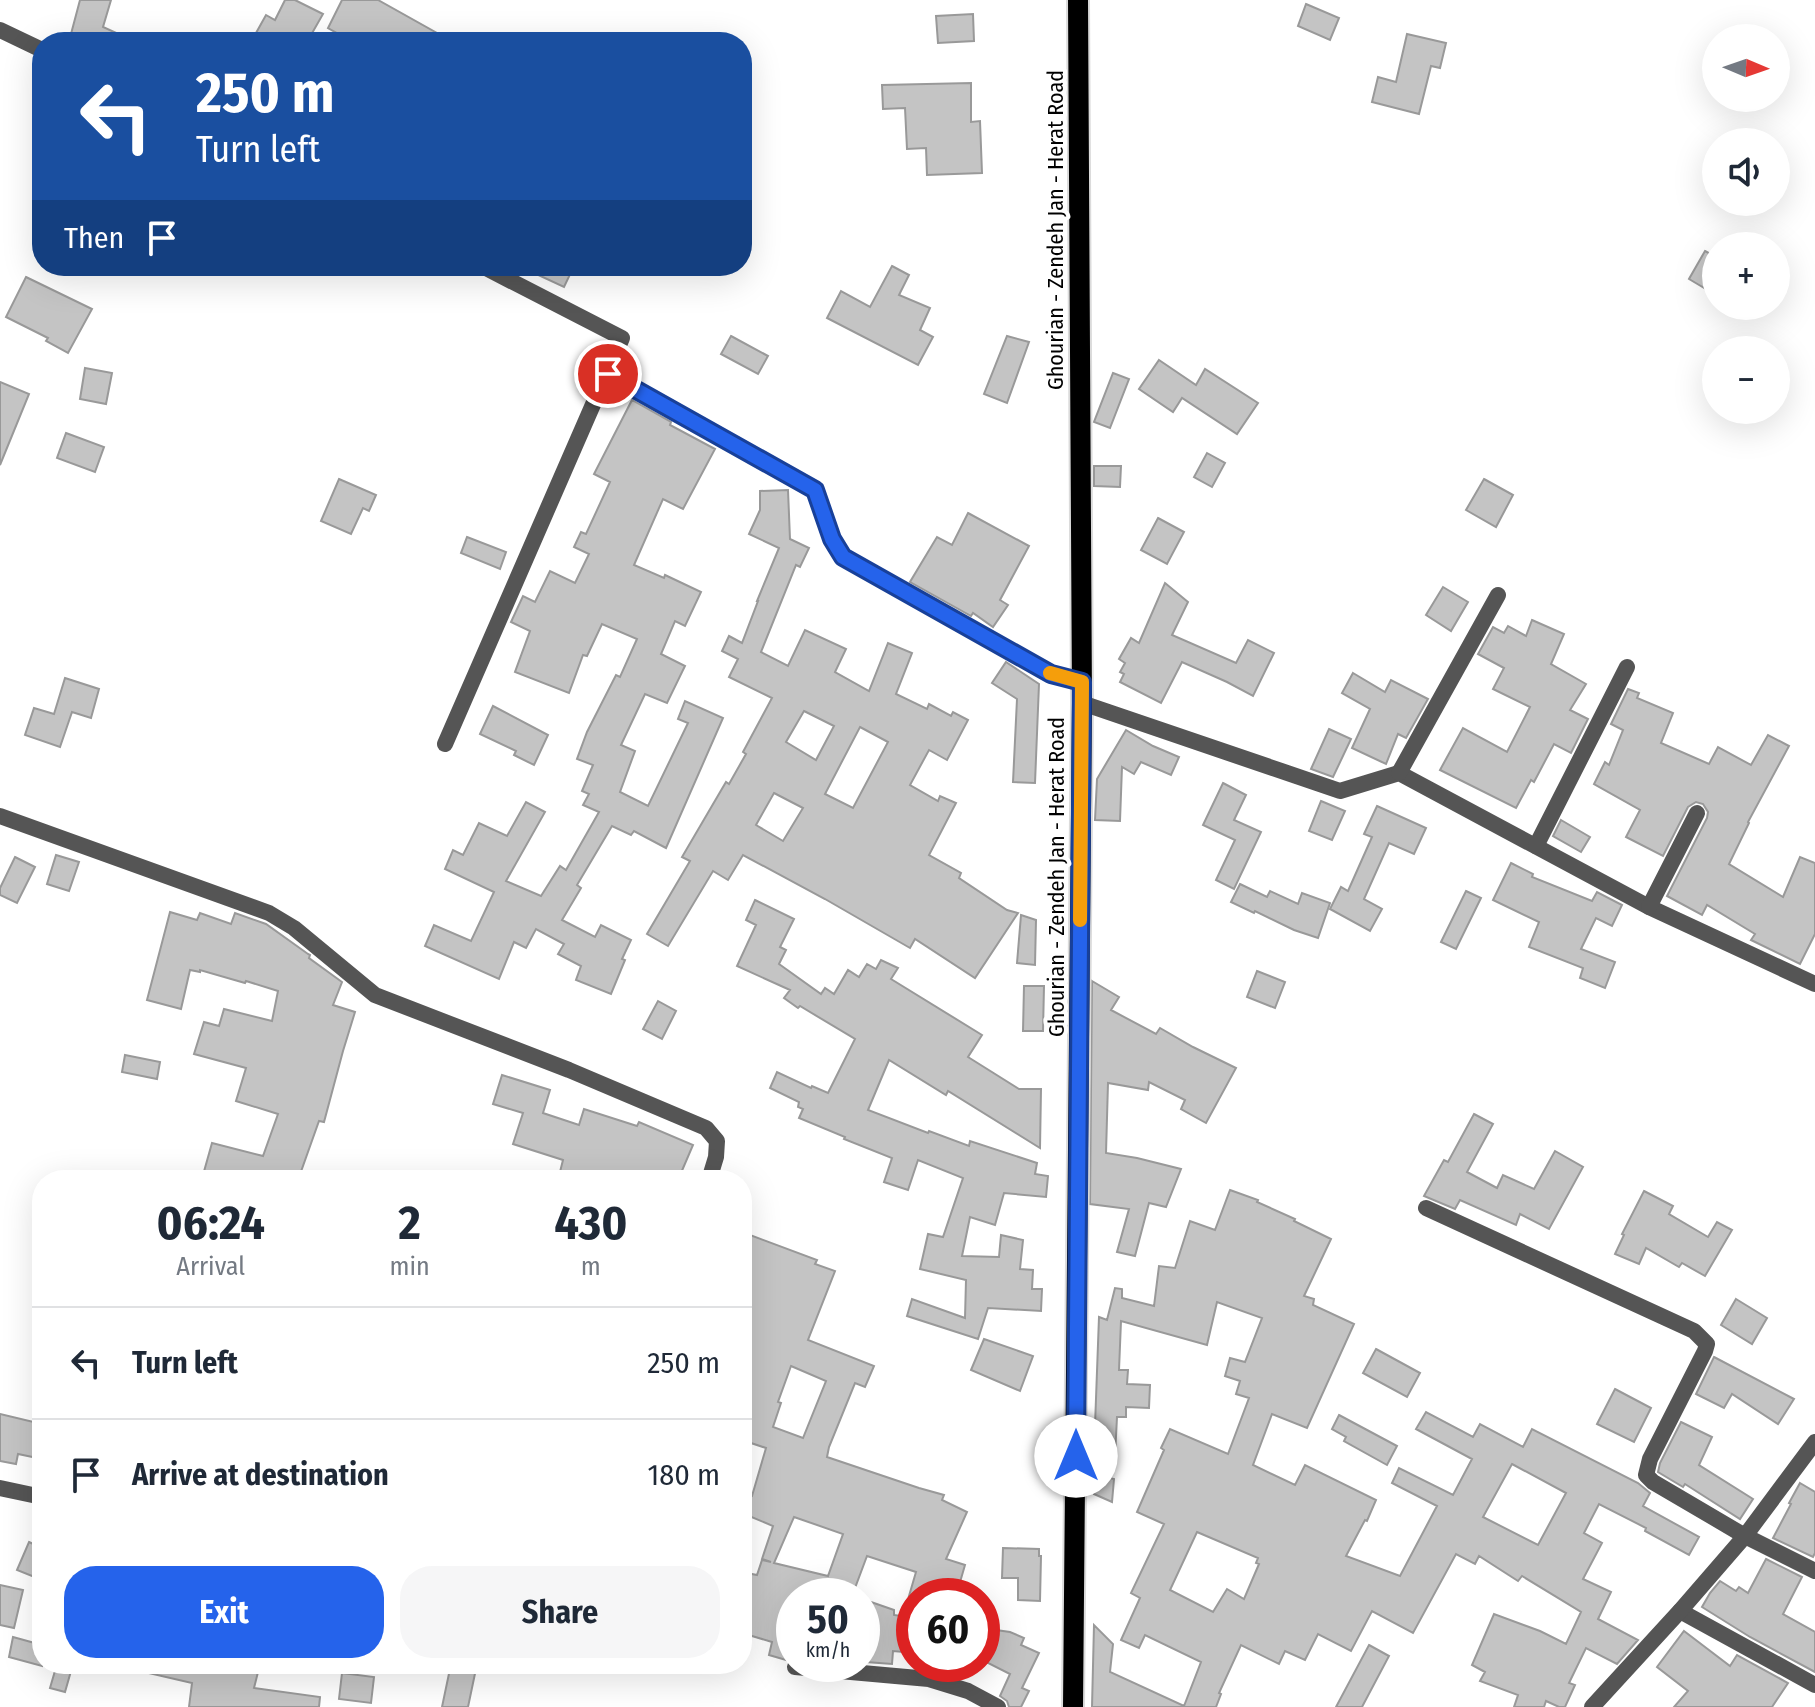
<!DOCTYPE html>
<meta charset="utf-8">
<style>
body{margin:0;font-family:"Fira Sans Condensed",sans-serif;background:#f6f6f7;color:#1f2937;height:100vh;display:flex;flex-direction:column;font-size:30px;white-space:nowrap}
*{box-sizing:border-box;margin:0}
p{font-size:26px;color:#747a83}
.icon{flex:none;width:44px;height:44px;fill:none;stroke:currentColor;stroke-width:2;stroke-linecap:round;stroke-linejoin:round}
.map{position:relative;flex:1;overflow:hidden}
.drawer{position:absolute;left:32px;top:1170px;width:720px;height:504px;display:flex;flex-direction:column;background:#fff;border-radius:32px;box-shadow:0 8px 32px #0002}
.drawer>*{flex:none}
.hud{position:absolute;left:32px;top:32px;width:720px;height:244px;border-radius:32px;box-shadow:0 8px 32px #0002;background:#1a4fa0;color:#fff;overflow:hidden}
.needle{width:52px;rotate:92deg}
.buttons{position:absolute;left:1702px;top:24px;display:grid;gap:16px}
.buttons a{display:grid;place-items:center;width:88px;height:88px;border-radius:50%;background:#fff;box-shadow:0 8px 32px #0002;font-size:40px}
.speed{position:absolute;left:776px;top:1578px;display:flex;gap:16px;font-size:40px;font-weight:700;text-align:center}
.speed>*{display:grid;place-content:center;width:104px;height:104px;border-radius:50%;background:#fff;box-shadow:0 8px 32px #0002;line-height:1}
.speed small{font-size:20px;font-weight:400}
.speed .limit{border:12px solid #d22;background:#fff;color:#111}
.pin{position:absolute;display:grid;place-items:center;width:68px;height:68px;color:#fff;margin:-34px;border:4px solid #fff;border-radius:50%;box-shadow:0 2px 8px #0007}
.me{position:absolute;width:88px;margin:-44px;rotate:0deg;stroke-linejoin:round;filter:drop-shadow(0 0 6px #0008)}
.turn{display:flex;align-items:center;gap:28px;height:168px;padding:0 32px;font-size:36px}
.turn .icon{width:104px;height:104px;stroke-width:2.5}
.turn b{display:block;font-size:56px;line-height:68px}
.then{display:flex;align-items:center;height:76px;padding:0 32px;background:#0003;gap:16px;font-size:30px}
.eta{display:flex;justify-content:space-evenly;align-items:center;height:136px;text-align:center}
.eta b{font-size:48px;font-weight:700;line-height:56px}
.button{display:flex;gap:16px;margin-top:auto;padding:16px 32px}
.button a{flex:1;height:92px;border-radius:32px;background:#2563eb;color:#fff;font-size:32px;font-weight:700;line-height:92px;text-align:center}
.button a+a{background:#f6f6f7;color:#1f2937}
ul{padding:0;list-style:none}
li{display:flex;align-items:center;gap:24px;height:112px;padding:0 32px;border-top:2px solid #e0e1e3}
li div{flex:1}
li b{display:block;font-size:30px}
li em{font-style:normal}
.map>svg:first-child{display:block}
</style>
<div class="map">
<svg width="1815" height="1707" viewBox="0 0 1815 1707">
<rect width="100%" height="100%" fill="#fff"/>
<g fill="#c4c4c4" stroke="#999" stroke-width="2" fill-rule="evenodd">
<path d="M80,0H111L103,27L136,42H102L71,34Z"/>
<path d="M285,0H295L323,14L307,42H251L266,15L275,20Z"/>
<path d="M342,0H378L453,42H353L328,28Z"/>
<path d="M1306,4L1339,18L1330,40L1298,26Z"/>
<path d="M973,14L974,41L938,43L936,16Z"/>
<path d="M1407,34L1446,43L1440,68L1431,66L1419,114L1372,102L1378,77L1396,82Z"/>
<path d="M971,83V122L980,121L982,173L927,175L926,148L907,149L905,108L883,109L882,85Z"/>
<path d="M1705,251L1716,257V295L1689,279Z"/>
<path d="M519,266H574L564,287Z"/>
<path d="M892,266L909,275L899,295L930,308L920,330L933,337L918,365L827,318L841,291L870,307Z"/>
<path d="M26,277L92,309L68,353L46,341L48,338L6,317Z"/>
<path d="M731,336L768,356L758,374L721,354Z"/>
<path d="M1007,336L1029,342L1007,403L984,394Z"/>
<path d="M1159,360L1196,385L1205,369L1258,403L1237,434L1182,398L1173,412L1139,389Z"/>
<path d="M85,368L112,373L106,404L80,399Z"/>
<path d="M1113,373L1129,379L1110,428L1094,422Z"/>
<path d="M0,382L29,394L0,465Z"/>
<path d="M632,400L671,422L670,425L715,449L683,509L663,499L634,565L664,578L665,575L701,592L685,626L675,621L661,654L685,666L667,703L645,694L621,745L635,751L620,792L648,806L688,723L678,719L685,701L723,718L666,848L634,831L631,835L612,826L577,885L581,888L562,920L595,937L601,925L631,940L622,959L625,960L611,994L576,980L581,966L558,954L564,944L536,929L526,948L514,942L499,979L425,946L434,925L471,941L494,892L445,869L453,850L463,855L479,823L507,836L526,802L545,812L506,881L541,896L560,866L566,870L599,812L583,805L589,794L582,791L593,765L577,759L587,732L616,675L620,677L637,639L602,624L587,656L583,655L569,693L515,672L530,631L511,622L523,596L535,602L550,571L575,583L589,554L574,547L581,532L586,534L610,482L594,474Z"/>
<path d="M66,433L104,447L95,472L57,458Z"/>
<path d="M1207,453L1225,463L1212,487L1194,477Z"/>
<path d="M1094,466H1121L1120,487L1094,486Z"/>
<path d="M339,479L376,495L369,511L363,508L351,534L321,521Z"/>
<path d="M1484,479L1513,495L1496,527L1466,510Z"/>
<path d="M788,490L790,539L809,548L800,567L796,565L761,652L788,666L805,630L846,649L835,672L869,691L888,643L912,653L896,694L927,709L929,704L951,716L953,712L968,720L947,760L929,750L910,785L938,801L940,796L956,803L929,855L961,873L959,878L1007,910L1018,913L975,978L915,939L910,948L825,899L743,855L728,880L713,871L668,946L647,934L690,861L682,857L726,782L729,784L746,754L743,752L772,698L729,677L738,659L722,651L729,636L742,643L758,601H757L779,548L749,534L760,510V491ZM804,711L834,726L816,760L786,742ZM860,727L888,742L853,808L825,794ZM774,793L803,808L783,841L756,825Z"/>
<path d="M968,513L1029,546L1000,600L1008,605L993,627L973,613L971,616L910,582L937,537L952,545Z"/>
<path d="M1158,518L1184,532L1167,564L1141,550Z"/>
<path d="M467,537L506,552L500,569L461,553Z"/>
<path d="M1165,583L1188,602L1172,635L1236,663L1248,640L1274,653L1253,696L1227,682L1182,662L1161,703L1120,682L1124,674L1120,672L1125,663L1119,659L1131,638L1139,643Z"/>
<path d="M1443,587L1468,602L1451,631L1426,615Z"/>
<path d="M1532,620L1564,634L1551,664L1586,684L1570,710L1588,719L1571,753L1554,744L1534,782L1531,780L1516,808L1440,770L1463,728L1507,752L1530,707L1493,689L1504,668L1478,654L1493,627L1504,633L1508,626L1526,636Z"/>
<path d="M1006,662L1039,684L1035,783L1013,782L1017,699L992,683Z"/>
<path d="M1353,673L1385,692L1391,680L1428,699L1406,738L1398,734L1386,764L1352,748L1370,709L1342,693Z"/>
<path d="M65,678L99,689L91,718L72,712L60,747L25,735L34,708L54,714Z"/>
<path d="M1628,689L1639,693L1637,698L1673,713L1661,743L1709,764L1718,747L1751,765L1768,735L1789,746L1748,822L1749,823L1729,864L1783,897L1800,857L1815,863V934L1800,964L1751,940L1755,934L1707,905L1702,915L1667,896L1707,818L1708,812L1703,804L1696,802L1688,807L1663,856L1626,837L1640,810L1594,784L1605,762L1609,765L1623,730L1611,724Z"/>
<path d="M493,706L548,735L534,765L514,755L516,751L480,734Z"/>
<path d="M1329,729L1351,739L1333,777L1311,769Z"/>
<path d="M1126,730L1153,746L1179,757L1171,775L1141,762L1134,774L1122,767L1120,821L1095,820L1097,779Z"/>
<path d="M1223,783L1246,795L1234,820L1261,832L1234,889L1216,880L1235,840L1203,825Z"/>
<path d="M1321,801L1345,811L1332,840L1309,831Z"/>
<path d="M1377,806L1426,828L1414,854L1389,843L1364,899L1382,909L1370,931L1330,909L1341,887L1348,891L1372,837L1364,834Z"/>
<path d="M1561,820L1590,837L1581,852L1553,836Z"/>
<path d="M56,855L79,862L69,891L47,884Z"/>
<path d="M15,857L35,867L17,903L0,895V888Z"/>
<path d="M1511,863L1533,874L1532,877L1592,901L1597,892L1622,905L1612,926L1596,918L1581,949L1615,962L1605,988L1580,978L1583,968L1529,947L1539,922L1493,900Z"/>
<path d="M1240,884L1267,897L1270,891L1298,904L1302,893L1330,903L1318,938L1294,930L1255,911L1254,913L1231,902Z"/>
<path d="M1466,891L1481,898L1456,949L1441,942Z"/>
<path d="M755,900L794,919L780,947L786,950L779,964L821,994L825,988L834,994L848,970L859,977L867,964L876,969L881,960L898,968L891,979L982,1035L968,1057L1019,1089H1041L1040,1148L948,1091L946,1095L889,1060L868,1110L928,1133L929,1131L969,1146L970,1141L1037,1163L1035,1174L1048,1176L1046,1197L1004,1193L995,1225L970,1217L962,1256L999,1257L1001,1235L1023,1240L1020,1269L1033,1270L1032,1289H1042L1041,1311L988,1308L978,1339L907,1316L912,1299L965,1318L966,1280L920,1269L928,1234L943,1237L963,1178L918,1160L908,1190L884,1182L892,1158L844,1139L845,1137L799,1118L803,1109L798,1107L799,1102L770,1088L777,1072L811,1088L812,1086L828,1093L855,1039L800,1006L798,1008L784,998L790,990L737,966L756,925L746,920Z"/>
<path d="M170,912L197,920L200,913L231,924L235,913L266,924L308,954L310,955L309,958L342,982L333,1005L355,1012L343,1051L324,1122L319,1121L298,1180H222L203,1175L212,1143L263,1156L278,1114L236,1101L246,1068L194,1054L204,1022L219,1026L224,1009L272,1021L278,991L246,981L245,983L200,970V972L190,970L181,1009L147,1000Z"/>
<path d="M1021,915L1036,920L1035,965L1017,963Z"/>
<path d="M1257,971L1285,982L1275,1008L1247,997Z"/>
<path d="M1092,981L1119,997L1111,1010L1156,1034L1160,1028L1193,1047L1236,1068L1206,1123L1181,1109L1185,1100L1149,1082L1148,1090L1108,1083L1106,1153L1137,1158L1181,1169L1166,1207L1149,1203L1135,1256L1117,1252L1129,1209L1090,1204Z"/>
<path d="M1024,986H1044L1043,1031H1023Z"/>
<path d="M658,1001L676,1011L662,1039L643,1029Z"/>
<path d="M125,1055L160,1062L157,1079L122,1072Z"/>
<path d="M502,1075L550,1090L543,1113L579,1125L584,1109L637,1126L639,1122L693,1145L678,1180H558L563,1160L513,1144L523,1113L493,1104Z"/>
<path d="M1474,1114L1493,1124L1467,1172L1497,1188L1503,1175L1534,1189L1555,1151L1583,1167L1549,1229L1520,1214L1516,1225L1460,1200L1455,1209L1424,1196L1444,1160L1448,1162Z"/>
<path d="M1230,1190L1258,1200L1257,1202L1295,1219L1294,1221L1331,1239L1304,1296L1314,1299L1313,1305L1354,1324L1307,1428L1272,1414L1253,1465L1295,1485L1305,1465L1376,1500L1367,1521L1365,1520L1346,1556L1400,1576L1437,1506L1392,1483L1399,1468L1453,1495L1472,1459L1416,1429L1426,1412L1473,1437L1480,1424L1523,1447L1532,1429L1638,1483L1650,1493L1643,1506L1699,1537L1689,1555L1645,1531L1646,1528L1599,1504L1584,1533L1602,1543L1583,1579L1611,1592L1598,1619L1638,1640L1617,1664L1586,1648L1569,1683L1575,1685L1565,1707H1559L1546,1701L1544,1707H1514L1518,1695L1480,1681L1485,1672L1472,1665L1494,1614L1540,1631L1566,1644L1581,1612L1522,1576L1518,1581L1479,1556L1475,1564L1456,1554L1413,1633L1372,1611L1351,1651L1318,1634L1305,1660L1285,1651L1279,1664L1241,1645L1219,1693L1221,1694L1216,1707H1092L1094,1625L1113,1644L1110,1672L1184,1706L1201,1662L1145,1635L1139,1648L1121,1640L1140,1598L1131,1593L1164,1524L1137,1512L1164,1450L1161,1448L1170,1429L1228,1454L1249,1398L1236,1394L1240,1381L1225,1376L1230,1358L1245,1362L1262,1318L1217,1302L1207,1345L1121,1321L1119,1370H1128L1127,1384L1150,1385L1149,1408L1126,1407V1417H1117L1115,1456L1109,1478L1114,1479L1112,1502L1094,1494V1490H1091L1093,1470H1090L1094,1453L1099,1317L1107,1320L1115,1288L1122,1289V1298L1154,1306L1159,1266L1175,1268L1190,1221L1215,1230ZM1512,1464L1566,1493L1538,1545L1483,1517ZM1197,1532L1258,1558L1256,1563L1259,1564L1244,1599L1227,1589L1213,1612L1170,1590Z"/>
<path d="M1644,1191L1673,1206L1669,1214L1708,1237L1717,1222L1732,1230L1705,1276L1682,1263L1679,1267L1646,1248L1639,1264L1615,1254L1624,1235L1622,1234Z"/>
<path d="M742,1232L817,1260L815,1264L835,1271L808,1340L874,1366L865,1387L855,1383L829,1447L827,1457L919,1488L944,1495L942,1500L967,1512L946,1559L965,1565L956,1596H909L916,1572L867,1556L852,1596H794V1631L786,1660L769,1655L772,1642L742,1633V1572L757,1575L762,1560L771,1562L762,1559L773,1526L742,1513V1492L752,1496L766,1448L748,1442L750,1436L742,1433ZM791,1366L826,1381L803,1438L773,1427L781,1403L778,1402ZM794,1517L843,1534L828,1576L774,1563Z"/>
<path d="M1736,1299L1767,1318L1752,1344L1721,1325Z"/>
<path d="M984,1339L1033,1356L1020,1391L971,1370Z"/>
<path d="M1376,1349L1420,1373L1407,1397L1363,1373Z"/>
<path d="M1714,1357L1794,1399L1778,1424L1732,1394L1724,1408L1696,1394Z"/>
<path d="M1615,1389L1651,1408L1634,1442L1597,1424Z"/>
<path d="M0,1414L42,1424V1459L18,1454L16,1464L0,1461Z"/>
<path d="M1339,1415L1397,1446L1387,1465L1344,1441L1346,1437L1332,1429Z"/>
<path d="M1681,1422L1712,1437L1699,1465L1753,1499L1740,1519L1685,1484L1683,1487L1658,1472L1660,1463Z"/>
<path d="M1800,1483L1815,1492V1553L1813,1557L1773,1538L1791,1504L1789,1503Z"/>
<path d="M29,1542L42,1548V1580L17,1570Z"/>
<path d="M1003,1548L1039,1549V1556H1041L1040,1601L1018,1600V1578H1002Z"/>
<path d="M1766,1559L1802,1577L1783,1614L1815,1632V1672L1750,1637L1702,1607L1710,1593L1720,1581L1736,1591L1739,1587L1748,1593Z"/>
<path d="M0,1585L23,1590L14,1628L0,1625Z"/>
<path d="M871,1602L894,1610V1615L914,1618V1653L893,1651L892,1664L866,1662Z"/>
<path d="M982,1628L1010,1632L1024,1638L1021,1645L1039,1653L1022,1688L1029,1691L1021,1707H1009L1007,1701L1000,1696L1010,1674L982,1660Z"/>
<path d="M1684,1631L1730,1666L1737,1655L1788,1683L1772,1707H1674L1688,1691L1657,1667Z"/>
<path d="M13,1637L42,1645V1666L9,1657Z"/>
<path d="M1369,1645L1389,1656L1362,1707H1336Z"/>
<path d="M57,1664H73L65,1692L50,1688Z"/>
<path d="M141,1664H260L254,1688L320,1697L319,1707H189L192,1683L140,1671Z"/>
<path d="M451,1664H477L468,1707H442Z"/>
<path d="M342,1673L374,1677L371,1703L339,1699Z"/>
</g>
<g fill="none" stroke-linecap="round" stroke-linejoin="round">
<defs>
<path id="primary" d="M1073,1707L1082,703L1078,0"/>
</defs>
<use href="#primary" stroke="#dbdbdb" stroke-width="24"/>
<g stroke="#555" stroke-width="16">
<path d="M0,30L42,50"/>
<path d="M608,374L815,490L832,539L843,557L1051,674L1082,682"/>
<path d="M1082,703L1340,791L1399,773L1649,907L1815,984"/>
<path d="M445,744L622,338L482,266"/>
<path d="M1399,773L1498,595"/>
<path d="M0,816L269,913L294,928L375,995L569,1070L706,1128L717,1141L716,1157L709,1180"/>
<path d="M1536,846L1627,667"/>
<path d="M1649,907L1697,813"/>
<path d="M1426,1208L1694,1331L1707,1344L1705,1351L1650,1459L1646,1475L1653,1482L1745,1536L1815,1571"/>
<path d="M0,1488L42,1497"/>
<path d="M1680,1611L1815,1685"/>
<path d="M795,1667L929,1679L968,1691L998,1707"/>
</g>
<path stroke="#555" stroke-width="16" d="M1592,1707L1680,1611L1745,1536L1815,1442"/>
<use href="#primary" stroke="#000" stroke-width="20"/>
</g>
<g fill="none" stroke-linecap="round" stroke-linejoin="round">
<defs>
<path id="route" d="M608,374L815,490L832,539L843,557L1051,674L1082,682L1076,1456"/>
</defs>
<use href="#route" stroke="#184099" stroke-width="20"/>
<use href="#route" stroke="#2563eb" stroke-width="14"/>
<path stroke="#f59e0b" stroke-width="14" d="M1050,673L1082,682L1080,920"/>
</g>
<g text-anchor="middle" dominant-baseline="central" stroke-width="8" stroke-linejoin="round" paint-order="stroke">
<g font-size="22" fill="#000" stroke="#fff">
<text transform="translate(1055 230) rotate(-90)">Ghourian - Zendeh Jan - Herat Road</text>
<text transform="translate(1056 877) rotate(-90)">Ghourian - Zendeh Jan - Herat Road</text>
</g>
</g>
</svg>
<div class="buttons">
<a><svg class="needle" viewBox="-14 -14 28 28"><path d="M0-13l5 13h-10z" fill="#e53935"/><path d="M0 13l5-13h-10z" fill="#747a83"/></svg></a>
<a><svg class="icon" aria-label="sound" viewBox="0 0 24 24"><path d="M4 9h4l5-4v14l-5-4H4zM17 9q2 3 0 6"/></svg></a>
<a>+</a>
<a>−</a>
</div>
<div class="speed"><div>50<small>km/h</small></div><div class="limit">60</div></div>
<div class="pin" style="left:608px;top:374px;background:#d93025"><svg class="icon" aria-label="arrive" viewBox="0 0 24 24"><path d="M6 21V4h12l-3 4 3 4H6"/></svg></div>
<svg class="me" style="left:1076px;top:1456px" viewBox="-20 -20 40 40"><circle r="19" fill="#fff"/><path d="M0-13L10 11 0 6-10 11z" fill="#2563eb"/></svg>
<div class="hud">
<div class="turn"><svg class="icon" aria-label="left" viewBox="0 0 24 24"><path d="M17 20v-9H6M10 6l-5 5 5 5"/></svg><div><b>250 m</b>Turn left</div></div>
<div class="then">Then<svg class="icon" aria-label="arrive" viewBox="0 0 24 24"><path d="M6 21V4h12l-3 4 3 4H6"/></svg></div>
</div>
<section class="drawer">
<div class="eta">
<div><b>06:24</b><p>Arrival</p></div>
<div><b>2</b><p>min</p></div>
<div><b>430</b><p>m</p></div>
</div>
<ul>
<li><svg class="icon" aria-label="left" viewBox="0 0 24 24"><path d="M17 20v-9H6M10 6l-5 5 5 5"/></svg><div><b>Turn left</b></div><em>250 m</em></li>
<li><svg class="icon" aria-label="arrive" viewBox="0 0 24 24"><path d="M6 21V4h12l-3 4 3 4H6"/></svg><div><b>Arrive at destination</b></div><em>180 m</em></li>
</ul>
<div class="button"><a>Exit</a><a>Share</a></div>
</section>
</div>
